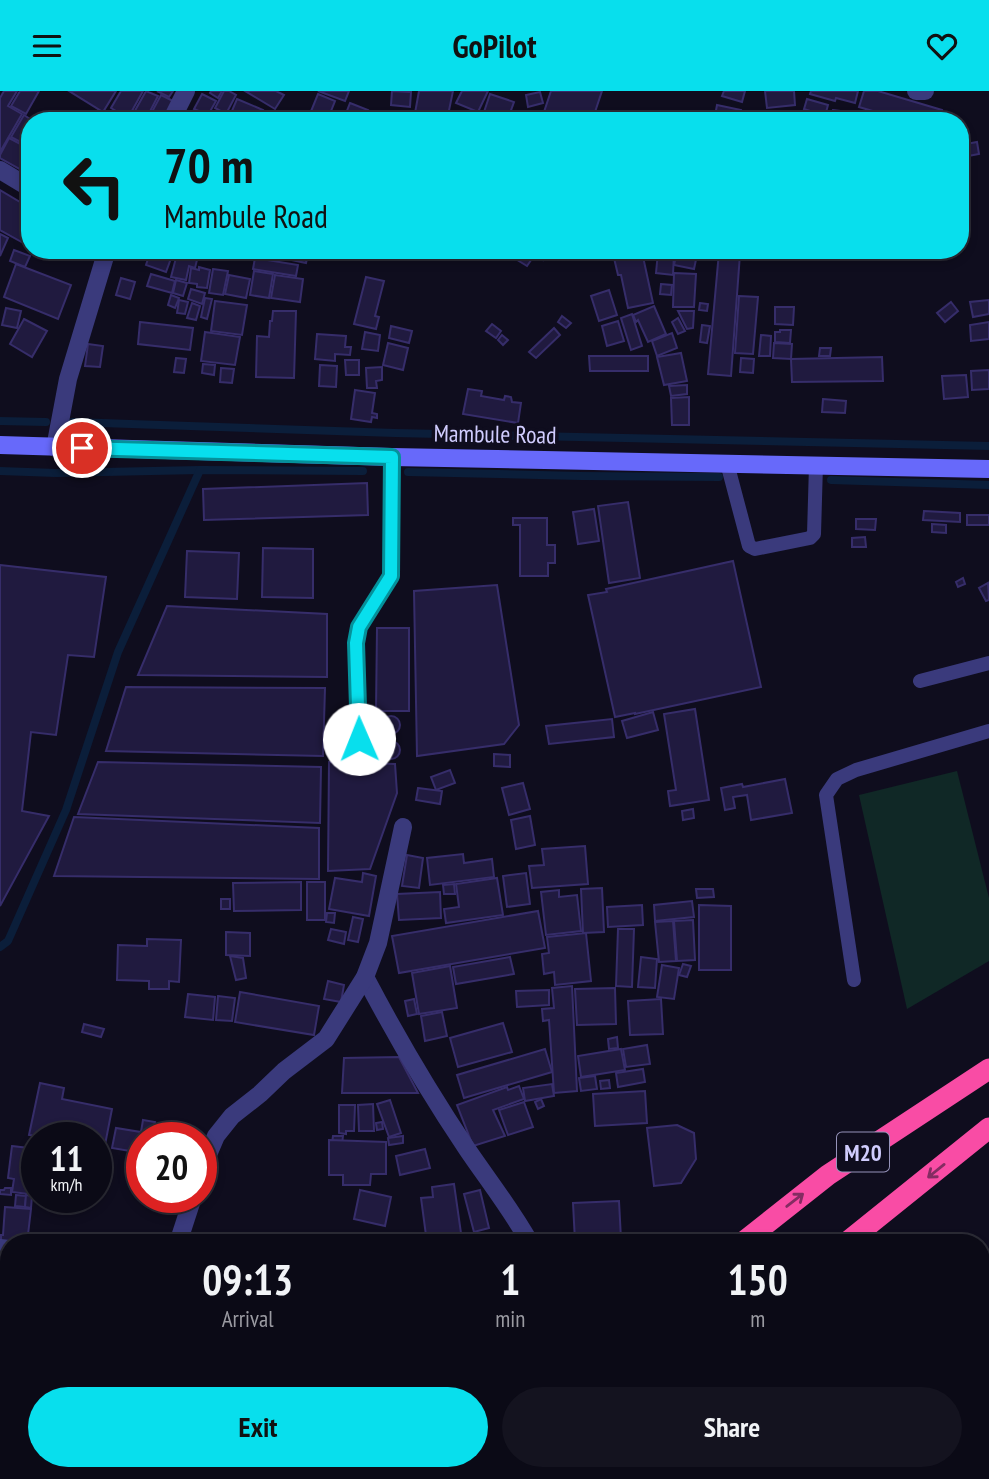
<!DOCTYPE html>
<style>
body{margin:0;font-family:"PT Sans Narrow",sans-serif;background:#14131f;color:#f1f3f6;height:100vh;display:flex;flex-direction:column;font-size:26px;white-space:nowrap}
*{box-sizing:border-box;margin:0}
p{font-size:23px;color:#9a9aa1}
.icon{flex:none;width:38px;height:38px;fill:none;stroke:currentColor;stroke-width:2;stroke-linecap:round;stroke-linejoin:round}
.map{position:relative;flex:1;overflow:hidden}
.drawer{position:absolute;left:0px;top:1143px;width:990px;height:247px;display:flex;flex-direction:column;background:#0b0a16;border-radius:28px 28px 0 0;box-shadow:0 4px 10px #0003,0 0 0 2px #2b2b35}
.drawer>*{flex:none}
.banner{position:absolute;left:21px;top:21px;width:948px;height:147px;border-radius:28px;box-shadow:0 4px 10px #0003,0 0 0 2px #2b2b35;background:#08dfed;color:#111;overflow:hidden}
.speed{position:absolute;left:21px;top:1031px;display:flex;gap:14px;font-size:35px;font-weight:700;text-align:center}
.speed>*{display:grid;place-content:center;width:91px;height:91px;border-radius:50%;background:#0b0a16;box-shadow:0 4px 10px #0003,0 0 0 2px #2b2b35;line-height:1}
.speed small{font-size:18px;font-weight:400}
.speed .limit{border:10px solid #d22;background:#fff;color:#111}
.pin{position:absolute;display:grid;place-items:center;width:60px;height:60px;color:#fff;margin:-30px;border:4px solid #fff;border-radius:50%;box-shadow:0 2px 7px #0007}
.me{position:absolute;width:77px;margin:-38px;rotate:359deg;stroke-linejoin:round;filter:drop-shadow(0 0 5px #0008)}
.turn{display:flex;align-items:center;gap:24px;height:147px;padding:0 28px;font-size:32px}
.turn .icon{width:91px;height:91px;stroke-width:2.5}
.turn b{display:block;font-size:49px;line-height:60px}
.eta{display:flex;justify-content:space-evenly;align-items:center;height:119px;text-align:center}
.eta b{font-size:42px;font-weight:700;line-height:49px}
.button{display:flex;gap:14px;margin-top:auto;padding:14px 28px}
.button a{flex:1;height:80px;border-radius:42px;background:#08dfed;color:#111;font-size:28px;font-weight:700;line-height:80px;text-align:center}
.button a+a{background:#14131f;color:#f1f3f6}
header{display:flex;justify-content:space-between;align-items:center;height:91px;padding:0 28px;background:#08dfed;color:#111;font-size:32px;font-weight:700}
.map>svg:first-child{display:block}
</style>
<header><svg class="icon" aria-label="menu" viewBox="0 0 24 24"><path d="M4 6h16M4 12h16M4 18h16"/></svg>GoPilot<svg class="icon" aria-label="heart" viewBox="0 0 24 24"><path d="M12 20l-8-8c-3-5 5-10 8-4 3-6 11-1 8 4z"/></svg></header>
<div class="map">
<svg width="989" height="1388" viewBox="0 0 989 1388">
<rect width="100%" height="100%" fill="#0f0d1e"/>
<path fill="#102826" d="M957,680L989,807V870L907,918L859,704Z"/>
<g fill="none" stroke-linecap="round" stroke-linejoin="round">
<g stroke="#0b1e3a" stroke-width="8">
<path d="M0,330L46,331"/>
<path d="M72,331L395,342L989,355"/>
<path d="M0,380L56,382L200,379"/>
<path d="M408,381L581,385L719,386"/>
<path d="M831,389L989,394"/>
<path d="M0,856L8,850L66,719L118,561L200,379L363,380"/>
</g>
<g stroke="#0b1e3a" stroke-width="28">
<path d="M982,1205L989,1201"/>
<path d="M740,1388L750,1381"/>
</g>
</g>
<g fill="#201a3f" stroke="#362d6a" stroke-width="2">
<path d="M4,0H17L8,15L22,23L0,61V7Z"/>
<path d="M20,0H39L26,23L11,15Z"/>
<path d="M69,0H116L103,21Z"/>
<path d="M121,0H143L128,27L111,17Z"/>
<path d="M146,0L158,5L145,30H140L132,25Z"/>
<path d="M157,0H173L169,6Z"/>
<path d="M211,0H222L218,7L210,2Z"/>
<path d="M224,0H229L236,4L226,23L215,17Z"/>
<path d="M245,0H276L284,4L275,18Z"/>
<path d="M318,0H349L345,10Z"/>
<path d="M392,0L411,1L410,16L391,14Z"/>
<path d="M419,0H453L447,29L415,22Z"/>
<path d="M462,0H488L478,21L456,12Z"/>
<path d="M551,0H602L592,30H560L543,24Z"/>
<path d="M724,0H745L742,11L722,5Z"/>
<path d="M765,0H794L795,14L767,17Z"/>
<path d="M811,0H858L855,12L836,7L835,10L810,3Z"/>
<path d="M864,0H878L942,19L939,30H907L859,16Z"/>
<path d="M540,1L543,12L528,16L526,4Z"/>
<path d="M202,3L216,10L208,24L194,18Z"/>
<path d="M318,3L335,10L327,30H307Z"/>
<path d="M490,3L514,11L507,30H481Z"/>
<path d="M161,4L175,11L165,30H147Z"/>
<path d="M237,8L263,19L258,30H247L231,22Z"/>
<path d="M807,8L828,14L825,25L804,18Z"/>
<path d="M350,12L368,19L364,30H343Z"/>
<path d="M717,14L741,19L739,30H714Z"/>
<path d="M833,19L849,21L848,30H831Z"/>
<path d="M378,23L391,30H375Z"/>
<path d="M24,24L33,30H30V56L11,46Z"/>
<path d="M9,47L30,58V92L20,86L23,80L0,67V64Z"/>
<path d="M977,51L979,63L968,65L966,53Z"/>
<path d="M0,99L30,117V149L27,154L0,139Z"/>
<path d="M961,106H963L965,131H961Z"/>
<path d="M0,143L8,147L0,165Z"/>
<path d="M14,159L30,165L25,176L10,170Z"/>
<path d="M151,159H166L173,162L166,181L146,174Z"/>
<path d="M253,159H309L306,172L253,161Z"/>
<path d="M501,159H538L527,175Z"/>
<path d="M538,159H549L543,169L535,164Z"/>
<path d="M677,160L697,164L694,178L674,174Z"/>
<path d="M642,161L653,212L628,217L621,184H618L614,167Z"/>
<path d="M658,161L674,162L673,184L656,182Z"/>
<path d="M719,161L740,163L731,285L708,283Z"/>
<path d="M177,163L197,169L195,177L189,175L186,189L171,186Z"/>
<path d="M255,167L298,174L296,185L253,178Z"/>
<path d="M16,173L71,194L58,228L4,206Z"/>
<path d="M199,176L210,179L207,197L197,196V193L189,192L191,177L199,179Z"/>
<path d="M213,178L228,180L223,204L209,202Z"/>
<path d="M254,180L273,183L269,207L250,204Z"/>
<path d="M674,182L696,183L694,216H673Z"/>
<path d="M151,183L175,190L172,202L147,195Z"/>
<path d="M229,184L250,188L246,207L225,203Z"/>
<path d="M275,184L303,188L300,211L271,207Z"/>
<path d="M366,186L384,190L375,225L379,226L376,238L354,233Z"/>
<path d="M121,187L135,191L130,208L116,204Z"/>
<path d="M176,189L187,192L183,205L173,202Z"/>
<path d="M661,193L672,194L671,204L660,203Z"/>
<path d="M191,198L205,202L202,213L188,208Z"/>
<path d="M609,199L617,224L599,230L591,205Z"/>
<path d="M171,204L179,207L175,217L168,214Z"/>
<path d="M739,205L758,206L753,263L735,262Z"/>
<path d="M205,207L212,208L207,228L201,226Z"/>
<path d="M179,209L188,211L185,223L177,222Z"/>
<path d="M989,209V223L973,226L970,211Z"/>
<path d="M215,210L247,214L242,244L211,240Z"/>
<path d="M951,211L958,220L945,231L937,222Z"/>
<path d="M192,212L200,215L196,229L187,227Z"/>
<path d="M700,212L708,213L707,220L699,219Z"/>
<path d="M654,215L666,243L648,251L638,229L636,231L633,224Z"/>
<path d="M775,216H794L793,234L775,233Z"/>
<path d="M6,217L21,220L17,237L2,234Z"/>
<path d="M273,220H296L294,287L256,286L257,245L269,246L270,230H272Z"/>
<path d="M678,220H694L693,237L687,238Z"/>
<path d="M632,223L642,255L631,259L621,227Z"/>
<path d="M562,225L571,232L566,237L558,231Z"/>
<path d="M678,227L685,240L678,243L672,231Z"/>
<path d="M24,228L47,240L32,266L10,253Z"/>
<path d="M618,230L624,250L607,255L602,235Z"/>
<path d="M140,231L193,237L190,259L138,253Z"/>
<path d="M989,231V248L971,250L970,234Z"/>
<path d="M492,233L501,240L496,247L486,240Z"/>
<path d="M702,234L710,235L707,252L700,251Z"/>
<path d="M391,235L412,240L409,252L389,247Z"/>
<path d="M554,237L560,244L536,267L529,261Z"/>
<path d="M780,239H791L790,252L775,251V241H780Z"/>
<path d="M205,241L240,246L235,274L201,270Z"/>
<path d="M365,241L380,244L378,260L362,258Z"/>
<path d="M672,242L677,257L657,265L652,250Z"/>
<path d="M317,243L346,245L345,256H351L350,264L335,263V270L315,268Z"/>
<path d="M502,244L508,249L503,254L498,249Z"/>
<path d="M761,244L771,245L770,265H759Z"/>
<path d="M388,252L408,257L403,279L383,274Z"/>
<path d="M774,252L792,253L791,268L773,267Z"/>
<path d="M88,253L103,255L100,276L85,275Z"/>
<path d="M820,257H831L830,265H819Z"/>
<path d="M681,262L687,290L664,294L657,266Z"/>
<path d="M589,265H648V280H590Z"/>
<path d="M882,266L883,290L792,291L791,268Z"/>
<path d="M176,267L186,268L184,282L174,281Z"/>
<path d="M741,267L754,268L753,282L740,281Z"/>
<path d="M345,269H359V284H346Z"/>
<path d="M203,273L215,274L214,284L202,282Z"/>
<path d="M320,274L337,275L336,296L319,295Z"/>
<path d="M382,276V289L376,290L377,297H367L366,277Z"/>
<path d="M221,277L234,278L232,292L220,291Z"/>
<path d="M989,279V298L972,299L971,280Z"/>
<path d="M966,284L968,306L944,308L942,285Z"/>
<path d="M687,294V303L671,305L669,295Z"/>
<path d="M468,298L482,300L481,305L504,309L505,305L511,306L512,311L521,312L518,332L463,323Z"/>
<path d="M355,299L375,302L372,322L377,323V327L372,326L371,331L351,328Z"/>
<path d="M689,306V334H672L671,307Z"/>
<path d="M823,308L846,310L845,322L822,321Z"/>
<path d="M367,392L368,424L204,429L203,398Z"/>
<path d="M628,411L640,487L609,492L598,415Z"/>
<path d="M594,418L599,450L578,453L573,421Z"/>
<path d="M924,420L960,422V431L923,429Z"/>
<rect x="967" y="424" width="22" height="10"/>
<path d="M513,427H547V454H555V472H548V485H520V434H513Z"/>
<path d="M856,428H876L875,439L856,438Z"/>
<path d="M932,433L946,434V442L932,441Z"/>
<path d="M865,446L866,456H852V447Z"/>
<path d="M263,457L313,458V507L262,506Z"/>
<path d="M187,460L239,462L237,508L185,506Z"/>
<path d="M733,470L761,596L635,623V622L615,626L588,504L607,501L606,498Z"/>
<path d="M0,474L106,486L94,566L68,564L56,644L31,641L22,720L49,725L0,815Z"/>
<path d="M963,487L965,493L958,496L956,491Z"/>
<path d="M988,492L989,509L986,510L979,497Z"/>
<path d="M497,494L519,634L504,653L417,665L414,500Z"/>
<path d="M167,515L327,523V586L138,584Z"/>
<path d="M377,537H409V620H376Z"/>
<path d="M126,596L325,597L323,665L106,660Z"/>
<path d="M695,618L709,709L670,715L668,700L676,699L664,623Z"/>
<path d="M653,621L658,639L627,647L622,630Z"/>
<circle cx="391" cy="634" r="9"/>
<path d="M612,628L614,646L549,653L546,635Z"/>
<circle cx="391" cy="659" r="9"/>
<path d="M494,663L510,664V676L494,675Z"/>
<path d="M98,671L321,676L320,732L78,723Z"/>
<path d="M329,671L395,673L397,702L370,778L328,780Z"/>
<path d="M450,679L455,692L436,699L431,686Z"/>
<path d="M785,688L792,722L751,729L747,704L733,706L735,717L725,719L721,697L742,693L743,696Z"/>
<path d="M523,692L530,718L509,724L502,697Z"/>
<path d="M418,697L442,700L440,713L416,709Z"/>
<path d="M693,718L694,727L683,729L682,720Z"/>
<path d="M530,725L535,754L516,758L511,729Z"/>
<path d="M74,726L319,737V788L54,785Z"/>
<path d="M585,755L588,793L532,797L529,775L544,774L542,758Z"/>
<path d="M463,763L464,772L492,768L494,786L430,794L427,767Z"/>
<path d="M407,764L423,767L419,797L402,795Z"/>
<path d="M363,782L376,785L369,825L329,818L335,787L362,791Z"/>
<path d="M526,782L530,813L507,816L503,785Z"/>
<path d="M497,787L503,824L446,832L444,818L459,816L456,793Z"/>
<path d="M301,791V819L234,820L233,792Z"/>
<rect x="307" y="791" width="18" height="38"/>
<path d="M454,793L455,803H444L443,794Z"/>
<path d="M602,797L604,841L583,842L581,798Z"/>
<path d="M696,798H713L714,806L697,807Z"/>
<path d="M559,799V806L577,804L581,840L546,844L541,801Z"/>
<path d="M440,801L441,827L399,829L397,803Z"/>
<rect x="221" y="808" width="9" height="10"/>
<path d="M692,810L694,826L655,830L654,814Z"/>
<path d="M642,814L643,834L608,836L607,816Z"/>
<path d="M699,814L731,815V879H699Z"/>
<path d="M538,820L545,857L399,882L392,845Z"/>
<path d="M327,822H335L334,832L326,831Z"/>
<path d="M353,826L363,828L358,851L348,849Z"/>
<path d="M693,829L695,869L677,870L674,830Z"/>
<path d="M673,830L676,870L659,871L655,831Z"/>
<path d="M331,838L346,841L344,853L328,849Z"/>
<path d="M618,838H634L632,896L616,895Z"/>
<path d="M226,841L250,842V865L226,864Z"/>
<path d="M586,842L591,890L555,894L554,881L544,883L542,863L549,862L547,846Z"/>
<path d="M147,848L181,849L179,891L169,890V898H149V890L117,889L118,854L147,855Z"/>
<path d="M230,865L243,867L246,887L236,889Z"/>
<path d="M510,866L514,883L456,893L453,876Z"/>
<path d="M641,866L657,868L655,897L638,896Z"/>
<path d="M683,873L691,875L687,886L679,884Z"/>
<path d="M662,874L679,877L674,908L657,906Z"/>
<path d="M450,875L457,917L419,923L412,882Z"/>
<path d="M328,890L344,894L341,911L324,908Z"/>
<path d="M572,895L577,1000L554,1002L549,929L543,930L542,918L554,917L552,897Z"/>
<path d="M615,897L616,933L577,934L575,898Z"/>
<path d="M549,899V914L517,916L516,900Z"/>
<path d="M240,901L319,915L314,944L235,931Z"/>
<path d="M188,903L215,906L213,929L185,926Z"/>
<path d="M218,905L235,907L232,930L216,929Z"/>
<path d="M414,908L417,923L408,925L405,910Z"/>
<path d="M661,908L663,943L630,944L628,910Z"/>
<path d="M442,921L447,945L425,950L421,925Z"/>
<path d="M503,932L512,961L458,976L450,947Z"/>
<path d="M84,933L104,938L101,946L82,941Z"/>
<path d="M617,946L618,957L609,958L608,948Z"/>
<path d="M647,954L650,973L626,976L623,958Z"/>
<path d="M545,958L552,981L464,1007L457,984Z"/>
<path d="M621,958L625,979L581,986L578,965Z"/>
<path d="M399,966L418,1002H342L344,967Z"/>
<path d="M643,978L645,991L618,996L616,982Z"/>
<path d="M595,985L597,998L581,1000L579,987Z"/>
<path d="M609,989L610,997L601,998L600,990Z"/>
<path d="M40,992L64,997L62,1008L112,1018L104,1059L96,1058V1046H42L29,1044Z"/>
<path d="M552,993L554,1005L525,1010L523,997Z"/>
<path d="M519,995L524,1008L493,1019L505,1045L473,1055L457,1014L507,996L508,999Z"/>
<path d="M645,1000L647,1032L595,1035L593,1003Z"/>
<path d="M541,1008L544,1015L538,1018L535,1011Z"/>
<path d="M390,1009L401,1042L389,1046L377,1013Z"/>
<path d="M524,1011L533,1036L508,1044L499,1019Z"/>
<path d="M373,1013L374,1040H359L358,1014Z"/>
<path d="M339,1014H355L354,1040H346V1043L339,1042Z"/>
<path d="M143,1029L155,1031L152,1046H142V1062L112,1057L116,1037L141,1041Z"/>
<path d="M382,1031L383,1038L377,1039L376,1032Z"/>
<path d="M677,1034L694,1042L696,1068L681,1092L654,1095L647,1037Z"/>
<path d="M333,1045H343L342,1053L332,1052Z"/>
<path d="M403,1045V1052L389,1054L388,1047Z"/>
<path d="M329,1049L386,1051V1083H371L370,1094H343V1084H329Z"/>
<path d="M12,1055L37,1058V1104L12,1101L14,1088L8,1087Z"/>
<path d="M425,1058L430,1077L400,1084L396,1065Z"/>
<path d="M454,1093L462,1149L427,1152L421,1107L433,1106L432,1096Z"/>
<path d="M5,1097H11V1104L0,1103V1099H4Z"/>
<path d="M360,1099L391,1106L385,1135L354,1128Z"/>
<path d="M480,1099L489,1137L474,1141L464,1103Z"/>
<path d="M16,1104L26,1105L25,1116L15,1115Z"/>
<path d="M26,1104L32,1105L31,1117L25,1116Z"/>
<path d="M619,1110L621,1148L575,1150L573,1112Z"/>
<path d="M5,1116L31,1118L27,1152L1,1150V1144H3Z"/>
<path d="M479,1145L512,1148V1152H478Z"/>
<path d="M345,1146L375,1152H344Z"/>
<path d="M0,1277L9,1279V1315L0,1313Z"/>
</g>
<g fill="none" stroke-linecap="round" stroke-linejoin="round">
<g stroke="#3a3a7c" stroke-width="14">
<path d="M727,372L749,455L755,458L810,447L814,443L816,374"/>
<path d="M920,590L989,572"/>
<path d="M359,648L356,552L359,536L391,485L392,366"/>
<path d="M854,889L826,704L837,688L856,679L989,640"/>
</g>
<g stroke="#3a3a7c" stroke-width="18">
<path d="M916,0H925"/>
<path d="M171,30L186,0"/>
<path d="M0,79L30,97"/>
<path d="M55,357L68,288L107,159"/>
<path d="M365,886C396,945 430,1003 467,1058C488,1089 511,1118 530,1152"/>
<path d="M201,1080L216,1045L232,1025L260,1003L284,980L326,948L365,886L378,852L403,736"/>
<path d="M178,1152L193,1106"/>
<path d="M0,1157L9,1158"/>
<path d="M982,1315L989,1309"/>
<path d="M895,1388L903,1381"/>
</g>
<path stroke="#6769fa" stroke-width="18" d="M0,354L392,366L989,378"/>
<g stroke="#f94ca5" stroke-width="21">
<path d="M742,1152L828,1084L989,978"/>
<path d="M846,1152L989,1037"/>
<path d="M440,1388L449,1381"/>
<path d="M560,1388L568,1381"/>
</g>
</g>
<defs><path id="oneway-shaft" d="M-6 0H5M1.5-3L5.5 0L1.5 3" fill="none" stroke-width="1.6" stroke-linecap="round" stroke-linejoin="round" transform="scale(1.75)"/></defs>
<g stroke="#842c62">
<use href="#oneway-shaft" transform="translate(936 1080) rotate(141)"/>
<use href="#oneway-shaft" transform="translate(795 1109) rotate(-38)"/>
</g>
<g fill="none" stroke-linecap="round" stroke-linejoin="round">
<defs>
<path id="route" d="M82,357L392,366L391,485L359,536L356,552L359,648"/>
</defs>
<use href="#route" stroke="#05919a" stroke-width="18"/>
<use href="#route" stroke="#08dfed" stroke-width="12"/>
</g>
<g text-anchor="middle" dominant-baseline="central" stroke-width="7" stroke-linejoin="round" paint-order="stroke">
<rect fill="#0f0d1e" stroke="#9693ba" stroke-width="2" x="837" y="1041.5" width="52" height="39" rx="5"/>
<g font-size="23" font-weight="bold" fill="#d0ccfd">
<text x="863" y="1061">M20</text>
</g>
<g font-size="24" fill="#d0ccfd" stroke="#0f0d1e">
<text transform="translate(495 343) rotate(1)">Mambule Road</text>
</g>
</g>
</svg>
<div class="speed"><div>11<small>km/h</small></div><div class="limit">20</div></div>
<div class="pin" style="left:82px;top:357px;background:#d93025"><svg class="icon" aria-label="arrive" viewBox="0 0 24 24"><path d="M6 21V4h12l-3 4 3 4H6"/></svg></div>
<svg class="me" style="left:359px;top:648px" viewBox="-20 -20 40 40"><circle r="19" fill="#fff"/><path d="M0-13L10 11 0 6-10 11z" fill="#08dfed"/></svg>
<div class="banner">
<div class="turn"><svg class="icon" aria-label="left" viewBox="0 0 24 24"><path d="M17 20v-9H6M10 6l-5 5 5 5"/></svg><div><b>70 m</b>Mambule Road</div></div>
</div>
<section class="drawer">
<div class="eta">
<div><b>09:13</b><p>Arrival</p></div>
<div><b>1</b><p>min</p></div>
<div><b>150</b><p>m</p></div>
</div>
<div class="button"><a>Exit</a><a>Share</a></div>
</section>
</div>
